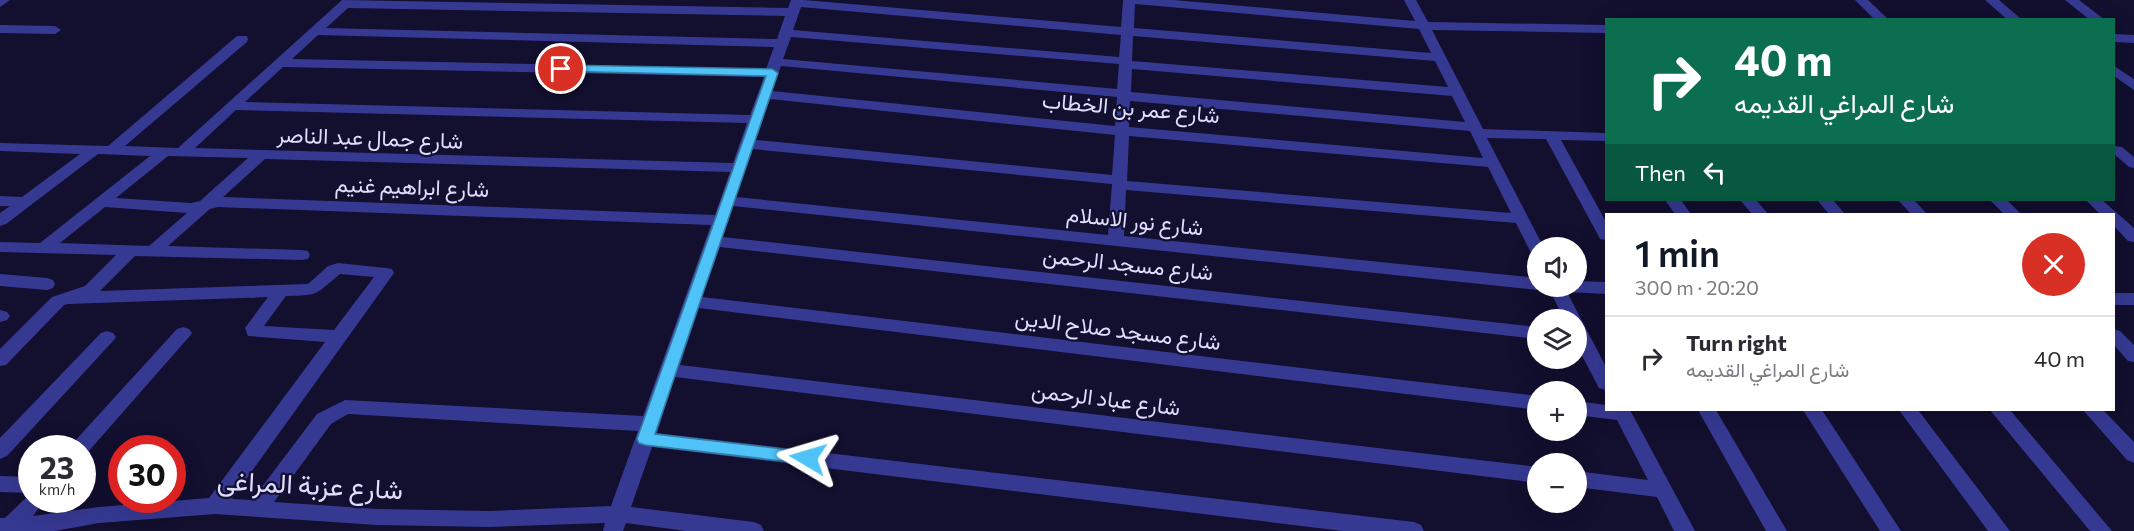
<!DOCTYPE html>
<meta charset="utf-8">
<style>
body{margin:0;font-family:Commissioner,Vazirmatn,sans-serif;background:#f2f2f3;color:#2b2b33;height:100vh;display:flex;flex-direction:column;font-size:22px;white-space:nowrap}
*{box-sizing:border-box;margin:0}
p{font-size:20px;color:#7c7c81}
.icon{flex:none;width:33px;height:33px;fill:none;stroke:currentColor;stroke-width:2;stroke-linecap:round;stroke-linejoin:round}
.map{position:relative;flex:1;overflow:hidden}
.details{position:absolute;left:1605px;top:213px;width:510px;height:198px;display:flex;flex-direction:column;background:#fff;border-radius:0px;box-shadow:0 6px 24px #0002}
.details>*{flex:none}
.hud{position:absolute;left:1605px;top:18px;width:510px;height:183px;border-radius:0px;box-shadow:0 6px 24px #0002;background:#0b6e4f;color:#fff;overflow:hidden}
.buttons{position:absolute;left:1527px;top:237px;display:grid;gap:12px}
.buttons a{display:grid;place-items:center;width:60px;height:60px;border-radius:50%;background:#fff;box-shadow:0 6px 24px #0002;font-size:30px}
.speed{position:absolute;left:18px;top:435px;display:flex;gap:12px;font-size:30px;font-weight:700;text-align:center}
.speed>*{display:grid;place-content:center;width:78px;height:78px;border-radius:50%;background:#fff;box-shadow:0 6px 24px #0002;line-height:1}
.speed small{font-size:15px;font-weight:400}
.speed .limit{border:9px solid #d22;background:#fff;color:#111}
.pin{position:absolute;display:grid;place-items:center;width:51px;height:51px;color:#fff;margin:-26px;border:3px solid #fff;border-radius:50%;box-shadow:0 2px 6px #0007}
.me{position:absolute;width:66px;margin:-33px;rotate:277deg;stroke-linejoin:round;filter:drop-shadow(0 0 4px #0008)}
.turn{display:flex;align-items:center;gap:21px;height:126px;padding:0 30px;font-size:27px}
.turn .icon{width:78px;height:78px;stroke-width:2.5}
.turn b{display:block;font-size:42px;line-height:51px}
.then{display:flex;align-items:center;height:57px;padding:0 30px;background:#0003;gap:12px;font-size:22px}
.round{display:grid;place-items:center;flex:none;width:63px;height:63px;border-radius:32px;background:#f2f2f3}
.overview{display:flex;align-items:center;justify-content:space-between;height:102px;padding:0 30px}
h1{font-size:36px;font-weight:600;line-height:45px;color:#111827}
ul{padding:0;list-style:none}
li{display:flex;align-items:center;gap:18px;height:84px;padding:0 30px;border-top:2px solid #e1e1e2}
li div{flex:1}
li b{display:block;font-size:22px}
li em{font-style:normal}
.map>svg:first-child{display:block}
</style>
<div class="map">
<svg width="2134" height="531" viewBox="0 0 2134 531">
<rect width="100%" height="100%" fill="#120f2f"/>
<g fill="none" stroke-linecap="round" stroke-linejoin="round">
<g fill="#363992" fill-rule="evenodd">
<path d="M0,0H10L0,7Z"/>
<path d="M342,0L788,8L791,0H804L1121,27L1123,0H1173L1415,21L1404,0H1416L1428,22L1606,25V33L1432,30L1483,129L1606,133V141L1561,140L1606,222V240L1600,239L1598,235L1546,139L1487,138L1544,248H1538V256L1532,255L1516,223L1126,190L1124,236L1538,278V286H1545L1538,290L733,206L723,237L1538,327V339L720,247L702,297L1538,396V410L699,308L680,365L1538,467V483L675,377L657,433L1414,522L1421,525L1424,531H1343L652,447L631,507L754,522L761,525L764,531H686L626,523L623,531H603L605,523L489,527L377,525L215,514L99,523L55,531H0V518H5L31,493L0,492V476L32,477V500H45L33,516L99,507L209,498L325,342L248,336L245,328L268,297L68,304L64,305L6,365L0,366V349L52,297L85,286L116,255L0,252V242L40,243L150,156L98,154L6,224L0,226V213L10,206H0V196L22,197L80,154L0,151V143L108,146L237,36H247L248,39L247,42L125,146L178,148ZM1135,4L1419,29L1431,53L1134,28ZM801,7L1121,35L1119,57L793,30ZM348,8L785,16L777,39L326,28ZM318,35L774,47L766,69L292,59ZM1133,36L1435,61L1448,87L1132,61ZM791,37L1119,64L1117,89L783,59ZM781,66L1117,97L1115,126L772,91ZM283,67L764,77L750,115L245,102ZM1132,69L1452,96L1465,122L1131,92ZM770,99L1115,135L1112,175L756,140ZM1130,101L1470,131L1483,158L1129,127ZM236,110L747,123L733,163L195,148ZM1129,136L1488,167L1511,213L1127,181ZM753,149L1112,184L1108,235L736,197ZM168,156L248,158L200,201L191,203L116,198ZM265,159L730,172L715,215L223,197ZM105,207L187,213L149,246L60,243ZM218,207L711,225L643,416L345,400L317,414L252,500L232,499L394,273L392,269L386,268L338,263L328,266L308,284L100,291L135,256L302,260L308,259L310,255L308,251L302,250L168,246L210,209ZM340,274L374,277L334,330L264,326L286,296C321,295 314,295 340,274ZM348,414L638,431L611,506L489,511L377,509L274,502L331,424Z"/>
<path d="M1855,0H1868L1889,20H1875Z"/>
<path d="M1985,0H1999L2022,20H2008Z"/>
<path d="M2065,0H2079L2105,20H2090Z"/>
<path d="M0,25L55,26L61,30L55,34L0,33Z"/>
<path d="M2114,34L2134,35V43L2114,42Z"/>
<path d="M2114,66L2134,79V90L2114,76Z"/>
<path d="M2114,146L2122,147L2134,157V168L2129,167L2114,154Z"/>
<path d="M1665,200H1681L1691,214H1675Z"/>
<path d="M1740,200H1756L1768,214H1752Z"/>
<path d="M1817,200H1833L1845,214H1829Z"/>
<path d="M1898,200H1914L1927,214H1911Z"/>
<path d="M1990,200H2007L2021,214H2004Z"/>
<path d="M2086,200H2102L2134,228V242L2128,241L2114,226V214H2100Z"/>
<path d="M0,274L47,278L53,280L55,284L53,288L47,290L0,286Z"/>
<path d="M1576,281L1606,282V294L1567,292L1606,367V390L1599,388L1576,344V320H1564L1548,286H1576Z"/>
<rect x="2114" y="293" width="20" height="12"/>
<path d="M0,310L7,312L10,316L7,320L0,322Z"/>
<path d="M183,327L189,329L192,333L189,337L87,453L82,455V448H71L73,443L177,329Z"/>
<path d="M2114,329L2120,331L2134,345V362L2128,361L2114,345Z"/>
<path d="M107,331L113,333L116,337L113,341L7,456L0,459V438L101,333Z"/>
<path d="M1576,401L1606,405V410H1630L1695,531H1674L1657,497L1576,487V471L1648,480L1617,420L1576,415Z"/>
<path d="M1698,410H1716L1787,531H1766Z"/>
<path d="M1803,410H1822L1901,531H1880Z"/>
<path d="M1899,410H1918L2010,531H1988Z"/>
<path d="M1990,410H2010L2112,531H2090Z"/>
<path d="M2083,410H2103L2134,442V463L2127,460Z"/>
</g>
</g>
<path fill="#4fc3f7" stroke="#337fa1" stroke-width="1.5" d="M561,65L772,69L778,73L655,434L808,452L814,454L816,458L814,463L808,464L645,445L639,443L637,439L766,76L557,71V66Z"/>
<g text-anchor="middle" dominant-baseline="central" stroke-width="4.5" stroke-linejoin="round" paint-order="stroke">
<g font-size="22" fill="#deddff" stroke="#120f2f">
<text transform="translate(1131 107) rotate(5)">شارع عمر بن الخطاب</text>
<text transform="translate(370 137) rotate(2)">شارع جمال عبد الناصر</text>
<text transform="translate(412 186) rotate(2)">شارع ابراهيم غنيم</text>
<text transform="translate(1135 220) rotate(6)">شارع نور الاسلام</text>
<text transform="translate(1128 263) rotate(6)">شارع مسجد الرحمن</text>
<text transform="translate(1118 329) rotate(7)">شارع مسجد صلاح الدين</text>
<text transform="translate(1106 398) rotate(7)">شارع عباد الرحمن</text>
</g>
<g font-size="27" fill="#deddff" stroke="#120f2f">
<text transform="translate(310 484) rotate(3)">شارع عزبة المراغى</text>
</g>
</g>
</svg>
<div class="buttons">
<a><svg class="icon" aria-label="sound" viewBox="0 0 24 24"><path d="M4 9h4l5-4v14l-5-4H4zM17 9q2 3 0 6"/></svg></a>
<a><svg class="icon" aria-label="layers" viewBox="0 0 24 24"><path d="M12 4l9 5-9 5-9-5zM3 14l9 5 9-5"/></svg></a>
<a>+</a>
<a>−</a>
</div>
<div class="speed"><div>23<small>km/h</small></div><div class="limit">30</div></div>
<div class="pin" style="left:561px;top:69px;background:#d93025"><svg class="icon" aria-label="arrive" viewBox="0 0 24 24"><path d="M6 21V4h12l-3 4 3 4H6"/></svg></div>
<svg class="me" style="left:808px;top:458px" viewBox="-20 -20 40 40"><path d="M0-17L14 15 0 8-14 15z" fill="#4fc3f7" stroke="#fff" stroke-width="4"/></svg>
<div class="hud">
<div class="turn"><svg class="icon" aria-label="right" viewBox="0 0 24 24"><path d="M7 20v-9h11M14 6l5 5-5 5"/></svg><div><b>40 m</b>شارع المراغي القديمه</div></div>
<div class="then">Then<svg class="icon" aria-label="left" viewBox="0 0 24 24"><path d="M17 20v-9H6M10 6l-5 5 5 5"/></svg></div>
</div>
<section class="details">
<div class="overview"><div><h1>1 min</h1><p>300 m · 20:20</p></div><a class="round" style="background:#d93025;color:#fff"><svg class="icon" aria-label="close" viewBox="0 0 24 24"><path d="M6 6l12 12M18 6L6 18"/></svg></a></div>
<ul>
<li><svg class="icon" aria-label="right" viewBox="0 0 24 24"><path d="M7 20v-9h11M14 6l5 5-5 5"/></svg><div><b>Turn right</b><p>شارع المراغي القديمه</p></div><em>40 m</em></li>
</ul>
</section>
</div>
